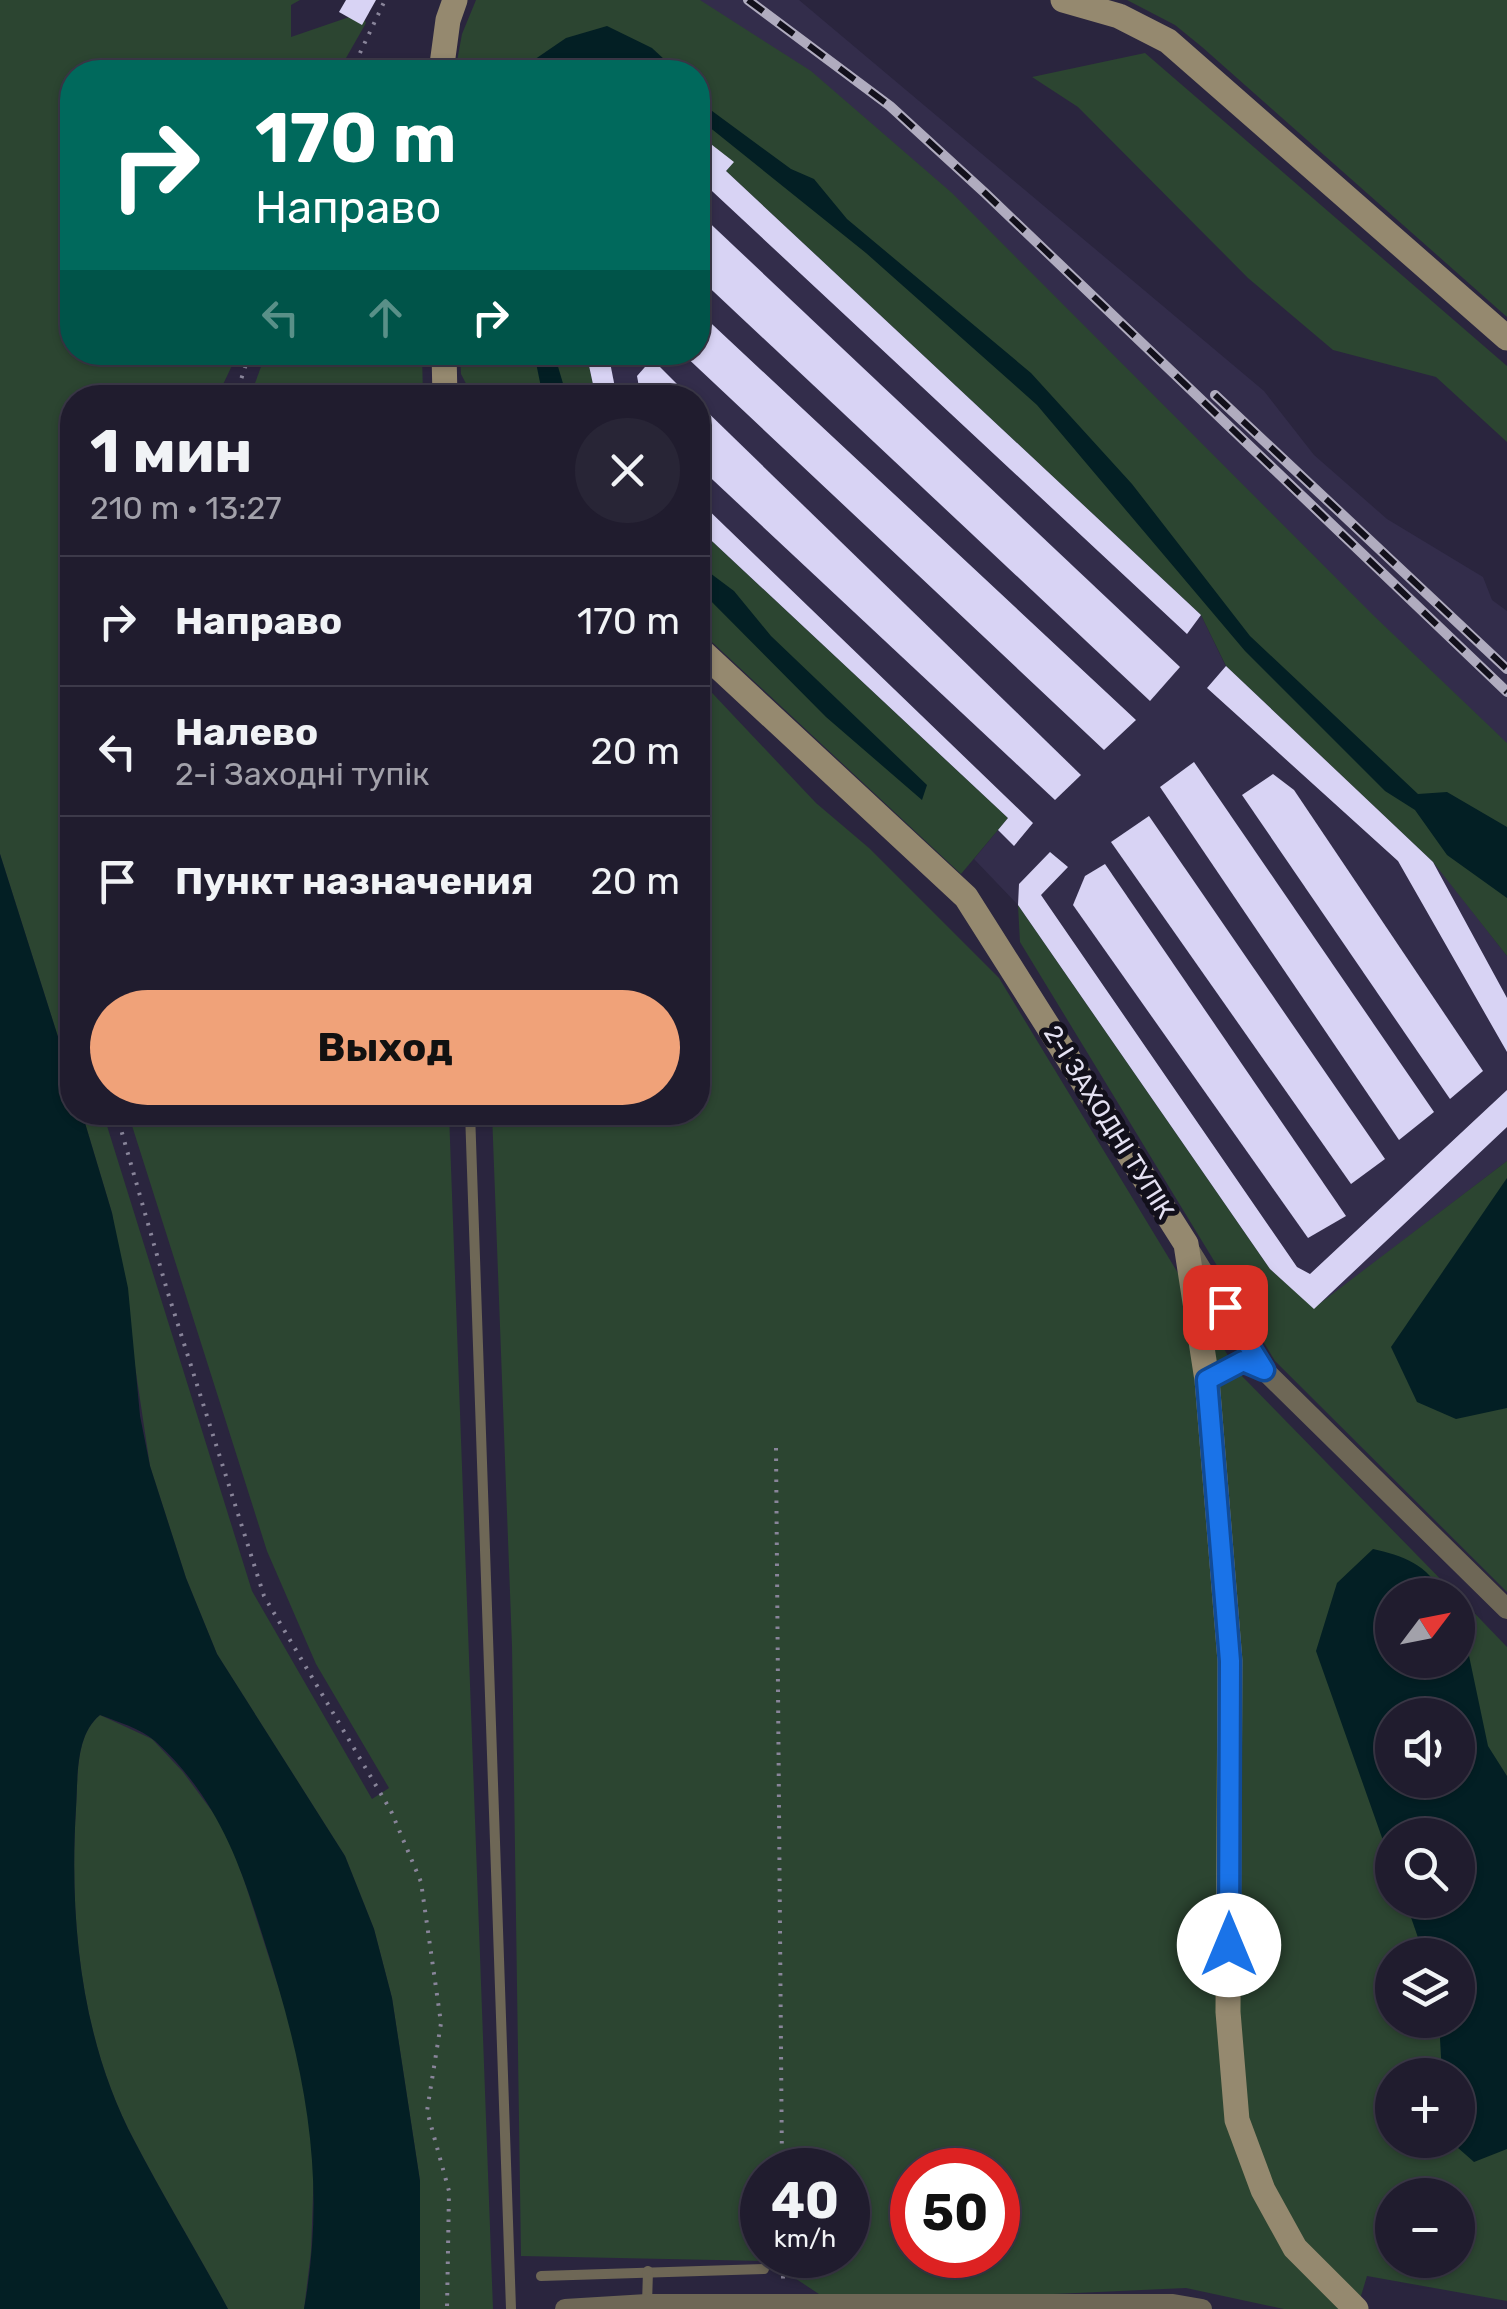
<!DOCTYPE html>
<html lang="ru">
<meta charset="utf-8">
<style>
body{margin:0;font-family:Rubik,sans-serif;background:#282536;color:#f1f3f6;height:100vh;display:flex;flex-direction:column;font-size:38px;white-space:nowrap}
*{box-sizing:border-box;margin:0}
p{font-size:32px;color:#a2a1aa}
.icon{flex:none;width:55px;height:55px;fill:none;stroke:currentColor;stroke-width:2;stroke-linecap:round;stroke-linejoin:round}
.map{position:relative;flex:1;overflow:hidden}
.panel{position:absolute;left:60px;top:385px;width:650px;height:740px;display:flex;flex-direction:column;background:#201c2e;border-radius:40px;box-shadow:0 2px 8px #0004,0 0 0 2px #3d3a4a}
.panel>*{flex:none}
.banner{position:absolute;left:60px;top:60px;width:650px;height:305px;border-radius:40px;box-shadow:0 2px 8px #0004,0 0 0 2px #3d3a4a;background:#00695c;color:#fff;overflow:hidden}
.needle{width:65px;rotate:58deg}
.tools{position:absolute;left:1375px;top:1578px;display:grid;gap:20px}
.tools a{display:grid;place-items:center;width:100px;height:100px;border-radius:50%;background:#201c2e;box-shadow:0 2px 8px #0004,0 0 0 2px #3d3a4a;font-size:50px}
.speed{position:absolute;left:740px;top:2148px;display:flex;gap:20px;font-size:50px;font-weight:700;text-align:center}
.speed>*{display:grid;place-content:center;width:130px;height:130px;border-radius:50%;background:#201c2e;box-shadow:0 2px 8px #0004,0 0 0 2px #3d3a4a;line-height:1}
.speed small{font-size:25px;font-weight:400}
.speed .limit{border:15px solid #d22;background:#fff;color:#111}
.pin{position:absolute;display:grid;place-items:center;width:85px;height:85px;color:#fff;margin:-42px;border-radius:20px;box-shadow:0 5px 15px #0006}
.me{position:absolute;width:110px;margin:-55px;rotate:0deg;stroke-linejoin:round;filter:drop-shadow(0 0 8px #0008)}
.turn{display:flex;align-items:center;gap:35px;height:210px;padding:0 30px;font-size:45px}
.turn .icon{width:130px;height:130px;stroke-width:2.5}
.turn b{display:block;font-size:70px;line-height:85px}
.lanes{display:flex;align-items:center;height:95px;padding:0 30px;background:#0003;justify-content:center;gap:50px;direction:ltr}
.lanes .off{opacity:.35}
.round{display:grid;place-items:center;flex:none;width:105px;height:105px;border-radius:52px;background:#282536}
.overview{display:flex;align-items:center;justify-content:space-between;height:170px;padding:0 30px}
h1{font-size:60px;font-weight:700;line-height:75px}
.primary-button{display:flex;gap:20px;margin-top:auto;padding:20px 30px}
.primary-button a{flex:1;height:115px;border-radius:60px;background:#f0a279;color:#111;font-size:40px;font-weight:700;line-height:115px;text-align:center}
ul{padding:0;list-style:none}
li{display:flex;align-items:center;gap:30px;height:130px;padding:0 30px;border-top:2px solid #3d3a4a}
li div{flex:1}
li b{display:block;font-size:38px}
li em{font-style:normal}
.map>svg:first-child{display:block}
</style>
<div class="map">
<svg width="1507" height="2309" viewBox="0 0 1507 2309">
<rect width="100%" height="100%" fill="#2a253e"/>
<g fill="#332d4b">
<path d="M637,0H799L1264,391L1314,455L1387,519L1483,577L1492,600L1507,611V781Z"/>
<path d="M698,133L1201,615L1226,667L1434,862L1507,956V1161L1314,1309L1270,1269L1018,905L974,859L1008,818L698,528V398L596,397L586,353L698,352Z"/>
</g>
<g fill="#2c4531" fill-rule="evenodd">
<path d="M0,0H300L291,5V37L361,13L366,23L338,72H72V352L238,353L217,397L72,398V1081L0,854Z"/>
<path d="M476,0H700L811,71L952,193L1373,615L1507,743V956L1433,862L1226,666L1201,615L726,171L733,162L698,134V72H455L462,34Z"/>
<path d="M1127,0H1507V317L1202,47L1175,25Z"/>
<path d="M1145,53L1507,366V442L1436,377L1333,350L1248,278L1078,107L1032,77Z"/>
<path d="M266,353H422L423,397H250Z"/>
<path d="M460,353H586L596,397H473L461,374Z"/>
<path d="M698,528L1008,818L961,874L698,629Z"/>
<path d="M698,678L816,803L869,848L999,978L1238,1372L1456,1595H1392V1660H1458V1596L1507,1647V2301L1367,2276L1357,2309H1284L1186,2288L834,2304L769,2261L521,2256L512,1646L492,1113L698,1112ZM1392,1715H1458V1780H1392ZM1392,1835H1458V1900H1392ZM1392,1955H1458V2020H1392ZM1392,2075H1458V2140H1392ZM762,2170H848V2255H762ZM912,2170H998V2255H912ZM1392,2195H1458V2260H1392Z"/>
<path d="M1018,905L1270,1269L1314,1308L1507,1161V1592L1275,1361L1020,942Z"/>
<path d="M82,1113H103L252,1591L372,1799L389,1788L316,1664L267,1551L128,1113H449L493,2309H420V2181L392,1998L374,1929L345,1856L217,1654L186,1578L150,1466L112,1213Z"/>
<path d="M100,1715L152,1739L183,1772L226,1830L246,1886L290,2023L307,2095L314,2167L311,2252L304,2309H228C198,2253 164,2198 135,2142C81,2041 69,1921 76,1808C78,1778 75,1735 100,1715Z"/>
</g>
<g fill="#031f24" fill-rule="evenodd">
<path d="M607,26L652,48L678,72H522L525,66L566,38Z"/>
<path d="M698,92L708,108L791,169L814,179L847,219L1031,373L1132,484L1250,636L1418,794L1447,792L1507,827V898L1447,855L1415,810L1385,791L1245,651L1037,405L866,253L698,118Z"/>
<path d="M534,353H554L567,397H543Z"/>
<path d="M698,564L734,591L771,636L927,785L922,800L826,717L698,588Z"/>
<path d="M0,854L72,1081V1112L82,1113L112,1213L128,1288L140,1416L150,1466L186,1578L217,1654L345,1856L374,1929L392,1998L420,2181V2309H304C328,2176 304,2065 264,1940C240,1863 217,1797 155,1741C140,1728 118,1722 100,1715C75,1735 78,1778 76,1808C69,1920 81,2041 135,2142C164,2198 198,2253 228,2309H0Z"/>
<path d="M1507,1178V1408L1456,1419L1417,1402L1391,1347Z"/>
<path d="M1373,1549C1401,1555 1430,1565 1442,1595H1392V1660H1458V1623L1464,1632L1488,1746L1507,1776V2149L1474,2162L1449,2140H1458V2075H1442L1439,2020H1458V1955H1424L1405,1900H1458V1835H1392V1866L1316,1651L1337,1583ZM1392,1715H1458V1780H1392Z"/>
</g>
<g fill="#d8d3f4">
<path d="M346,0H376L362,25L339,12Z"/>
<path d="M698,134L734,162L726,171L1201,615L1187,634L698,178Z"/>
<path d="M698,212L1180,667L1150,701L698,277Z"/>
<path d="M698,311L1136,720L1104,750L681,352H698Z"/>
<path d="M586,352H608L617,398H596Z"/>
<path d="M652,359L691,398H641L637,376Z"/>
<path d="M698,403L1081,775L1055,800L698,466Z"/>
<path d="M698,500L1033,823L1014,846L998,830L1008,818L698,528Z"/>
<path d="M1226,666L1433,862L1507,998V1052L1398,861L1207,688Z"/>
<path d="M1194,762L1434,1112L1399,1140L1160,787Z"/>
<path d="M1273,774L1294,790L1483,1071L1450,1099L1242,795Z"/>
<path d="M1149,816L1385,1159L1351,1184L1111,842Z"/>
<path d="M1050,852L1068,867L1041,895L1297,1267L1310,1274L1507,1090V1127L1314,1309L1270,1269L1018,905L1019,884Z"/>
<path d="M1105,864L1346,1216L1308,1238L1073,905L1085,876Z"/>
</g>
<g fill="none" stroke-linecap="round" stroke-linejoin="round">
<g stroke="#89859a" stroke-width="4" stroke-dasharray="2.5 8" stroke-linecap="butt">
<path d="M351,72L385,0"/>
<path d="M235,398L250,352"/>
<path d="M116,1112L167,1290L264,1596L391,1811L421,1882L441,2023L427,2111L449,2191L447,2309"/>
<path d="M776,1448L782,2170"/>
<path d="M783,2255V2285"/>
</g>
<g stroke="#6e6756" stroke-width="10">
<path d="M470,1112L511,2309"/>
<path d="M541,2276L764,2269"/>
<path d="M647,2304L648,2271"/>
</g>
<g stroke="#6e6756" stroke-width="20">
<path d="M1189,1249L1264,1370L1507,1609"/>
<path d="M1207,1380L1243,1361L1264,1370"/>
<path d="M565,2309L647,2304H1173L1202,2309"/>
</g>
<g stroke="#95896f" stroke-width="25">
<path d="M1063,0L1119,16L1168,41L1507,338"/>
<path d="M441,72L448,20L455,0"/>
<path d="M444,352L445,398"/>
<path d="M698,648L966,897L1186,1244L1207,1380L1230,1661L1228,2012L1237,2120L1263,2190L1295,2248L1356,2309"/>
</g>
<defs>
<g id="rail">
<path d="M748,0L890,106L985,193L1507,692"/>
<path d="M1215,395L1507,669"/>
</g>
</defs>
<use href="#rail" stroke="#b0acbf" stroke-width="10"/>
<use href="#rail" stroke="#12101b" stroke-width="6" stroke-dasharray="19" stroke-linecap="butt"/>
</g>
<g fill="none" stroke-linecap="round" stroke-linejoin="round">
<defs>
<path id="route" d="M1225,1307L1264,1370L1243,1361L1207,1380L1230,1661L1229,1945"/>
</defs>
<use href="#route" stroke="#114b97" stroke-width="25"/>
<use href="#route" stroke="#1a73e8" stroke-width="18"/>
</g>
<g text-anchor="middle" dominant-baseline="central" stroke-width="10" stroke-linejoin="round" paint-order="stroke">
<g font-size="25" fill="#e4e1f2" stroke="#12101b">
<text transform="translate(1109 1122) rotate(58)">2-І ЗАХОДНІ ТУПІК</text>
</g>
</g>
</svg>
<div class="tools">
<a><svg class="needle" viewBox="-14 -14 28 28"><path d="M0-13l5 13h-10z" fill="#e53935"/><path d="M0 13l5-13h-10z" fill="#a2a1aa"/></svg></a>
<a><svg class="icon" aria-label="sound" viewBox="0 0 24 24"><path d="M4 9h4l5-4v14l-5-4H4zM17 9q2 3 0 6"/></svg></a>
<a><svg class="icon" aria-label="search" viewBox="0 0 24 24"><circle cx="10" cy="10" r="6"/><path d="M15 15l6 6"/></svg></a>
<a><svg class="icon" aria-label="layers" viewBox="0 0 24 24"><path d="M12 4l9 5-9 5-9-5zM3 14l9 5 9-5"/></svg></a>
<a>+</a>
<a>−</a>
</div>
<div class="speed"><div>40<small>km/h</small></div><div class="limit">50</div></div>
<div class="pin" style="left:1225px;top:1307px;background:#d93025"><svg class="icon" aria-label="arrive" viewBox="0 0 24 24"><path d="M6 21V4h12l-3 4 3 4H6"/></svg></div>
<svg class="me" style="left:1229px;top:1945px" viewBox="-20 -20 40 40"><circle r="19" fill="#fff"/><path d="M0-13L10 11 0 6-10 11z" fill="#1a73e8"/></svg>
<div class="banner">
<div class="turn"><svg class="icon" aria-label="right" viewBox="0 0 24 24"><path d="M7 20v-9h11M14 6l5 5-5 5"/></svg><div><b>170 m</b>Направо</div></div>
<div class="lanes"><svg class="icon off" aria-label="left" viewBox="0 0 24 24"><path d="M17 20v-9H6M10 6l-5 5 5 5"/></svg><svg class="icon off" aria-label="ahead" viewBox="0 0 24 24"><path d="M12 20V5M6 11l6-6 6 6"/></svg><svg class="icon" aria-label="right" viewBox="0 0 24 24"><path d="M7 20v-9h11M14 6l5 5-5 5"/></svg></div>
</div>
<section class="panel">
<div class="overview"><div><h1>1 мин</h1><p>210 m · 13:27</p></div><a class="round"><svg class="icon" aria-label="close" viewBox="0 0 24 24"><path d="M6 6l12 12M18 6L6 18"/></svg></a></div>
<ul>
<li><svg class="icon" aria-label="right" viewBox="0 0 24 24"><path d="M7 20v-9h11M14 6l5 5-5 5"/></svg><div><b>Направо</b></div><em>170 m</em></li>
<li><svg class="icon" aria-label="left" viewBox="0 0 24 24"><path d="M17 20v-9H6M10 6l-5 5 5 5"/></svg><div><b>Налево</b><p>2-і Заходні тупік</p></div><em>20 m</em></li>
<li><svg class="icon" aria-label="arrive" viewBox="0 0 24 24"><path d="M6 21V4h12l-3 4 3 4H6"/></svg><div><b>Пункт назначения</b></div><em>20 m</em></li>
</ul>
<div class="primary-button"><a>Выход</a></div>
</section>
</div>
